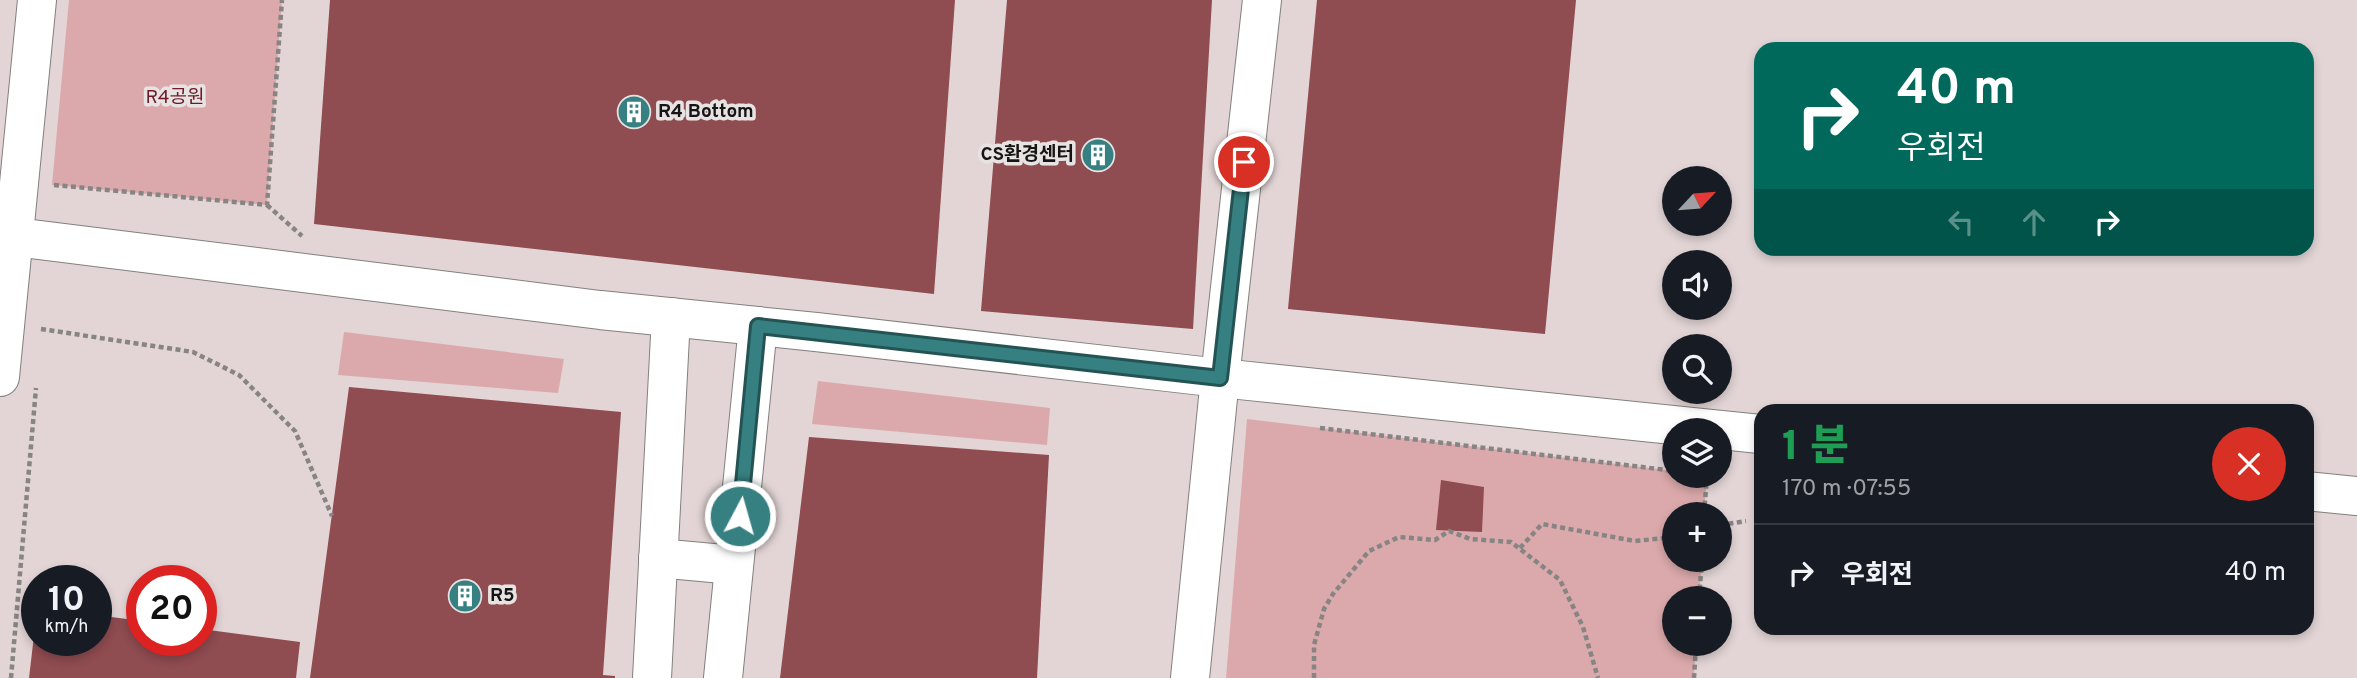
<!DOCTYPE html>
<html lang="ko">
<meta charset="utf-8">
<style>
body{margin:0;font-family:Overpass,"Noto Sans KR",sans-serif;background:#20242c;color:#f1f3f6;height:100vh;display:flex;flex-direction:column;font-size:26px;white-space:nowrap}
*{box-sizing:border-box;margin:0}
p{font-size:23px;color:#9ea1a6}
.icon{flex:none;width:38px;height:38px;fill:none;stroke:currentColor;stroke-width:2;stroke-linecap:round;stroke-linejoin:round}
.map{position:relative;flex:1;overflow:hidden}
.details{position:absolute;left:1754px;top:404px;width:560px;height:231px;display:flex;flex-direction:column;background:#171b24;border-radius:21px;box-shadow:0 4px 10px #0003}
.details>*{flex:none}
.guide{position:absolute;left:1754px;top:42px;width:560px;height:214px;border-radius:21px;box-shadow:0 4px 10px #0003;background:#00695c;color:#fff;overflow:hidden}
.needle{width:46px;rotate:64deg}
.fabs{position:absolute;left:1662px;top:166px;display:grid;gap:14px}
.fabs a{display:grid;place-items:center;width:70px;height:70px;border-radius:50%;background:#171b24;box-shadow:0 4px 10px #0003;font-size:35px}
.speed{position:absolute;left:21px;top:565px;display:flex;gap:14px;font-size:35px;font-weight:700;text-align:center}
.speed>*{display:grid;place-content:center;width:91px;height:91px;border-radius:50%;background:#171b24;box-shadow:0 4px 10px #0003;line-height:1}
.speed small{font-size:18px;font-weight:400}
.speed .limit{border:10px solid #d22;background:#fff;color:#111}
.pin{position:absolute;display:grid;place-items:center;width:60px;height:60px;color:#fff;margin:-30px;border:4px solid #fff;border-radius:50%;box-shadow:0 2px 7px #0007}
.me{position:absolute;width:77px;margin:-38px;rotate:6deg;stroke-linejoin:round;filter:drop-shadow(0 0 5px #0008)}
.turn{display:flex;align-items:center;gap:24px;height:147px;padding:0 28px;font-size:32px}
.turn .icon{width:91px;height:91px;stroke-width:2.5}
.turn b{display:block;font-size:49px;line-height:60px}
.lanes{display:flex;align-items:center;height:66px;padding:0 28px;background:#0003;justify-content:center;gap:35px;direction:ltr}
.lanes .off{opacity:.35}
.round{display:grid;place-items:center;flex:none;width:74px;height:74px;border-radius:37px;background:#20242c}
.overview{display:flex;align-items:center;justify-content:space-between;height:119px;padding:0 28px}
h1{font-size:42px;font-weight:800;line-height:52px;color:#1e9e55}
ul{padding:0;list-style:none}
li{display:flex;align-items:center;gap:21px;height:98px;padding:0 28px;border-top:2px solid #363941}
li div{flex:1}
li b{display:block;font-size:26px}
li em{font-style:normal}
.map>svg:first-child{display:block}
</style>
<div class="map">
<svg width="2357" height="678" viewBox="0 0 2357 678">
<rect width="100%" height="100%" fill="#e8e3e3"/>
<path fill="#e3d5d5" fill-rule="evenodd" d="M0,0H2357V678H0ZM1760,49H2306V248H1760ZM1675,178H1720V224H1675ZM1675,262H1720V308H1675ZM1675,346H1720V392H1675ZM1760,411H2306V628H1760ZM1675,430H1720V476H1675ZM1675,514H1720V560H1675ZM37,581H96V640H37ZM142,581H201V640H142ZM1675,598H1720V644H1675Z"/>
<g fill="#dba9ab">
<path d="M69,0H282L267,205L52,185Z"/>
<path d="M344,332L564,359L558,393L338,375Z"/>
<path d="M818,381L1050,408L1047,445L812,424Z"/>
<path d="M1247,419L1675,471V476H1707L1704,514H1675V560H1702L1699,598H1675V644H1696L1694,678H1226Z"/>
</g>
<g fill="#8f4c51">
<path d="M330,0H955L934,294L314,224Z"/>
<path d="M1007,0H1212L1193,329L981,311Z"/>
<path d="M1317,0H1576L1545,334L1288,309Z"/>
<path d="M349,387L621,412L603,675L615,676V678H310Z"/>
<path d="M809,437L1049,455L1037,678H780Z"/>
<path d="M1441,480L1484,487L1482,532L1436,530Z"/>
<path d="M96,615L142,621V640H201V629L300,642L296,678H29L35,627L37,640H96Z"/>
</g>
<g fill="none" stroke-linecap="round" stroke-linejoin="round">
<defs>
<g id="minor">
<path d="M0,235L600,310L816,332L1220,378L1760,434"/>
<path d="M0,377L37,0"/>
<path d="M2306,491L2357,496"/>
<path d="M658,558L734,565"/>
<path d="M652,678L671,317"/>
<path d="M723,678L758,326"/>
<path d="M1190,678L1220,378L1262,0"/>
</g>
</defs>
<use href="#minor" stroke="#837f7f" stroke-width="40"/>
<g stroke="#878484" stroke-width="4.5" stroke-dasharray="5 3.5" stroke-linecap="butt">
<path d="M54,185L267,205L282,0"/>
<path d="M267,205L302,236"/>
<path d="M41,329L193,352L239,375L295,431L332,516"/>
<path d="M1320,428L1675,471"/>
<path d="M1704,514L1707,476"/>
<path d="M1720,525L1746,521"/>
<path d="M1520,548L1542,524L1635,541L1675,537"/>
<path d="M1699,598L1702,560"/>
<path d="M11,678L36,388"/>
<path d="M1314,678V645L1324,609L1333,594L1369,551L1399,537L1435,540L1449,531L1470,539L1511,542L1560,580L1583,627L1598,678"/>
<path d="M1694,678L1696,644"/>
</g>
<use href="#minor" stroke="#fff" stroke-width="38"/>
</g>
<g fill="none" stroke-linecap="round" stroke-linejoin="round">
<defs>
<path id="route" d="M740,516L758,326L1220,378L1244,162"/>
</defs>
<use href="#route" stroke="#245354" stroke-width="18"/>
<use href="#route" stroke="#378081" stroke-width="12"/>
</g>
<defs>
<symbol id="building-disc" viewBox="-11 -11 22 22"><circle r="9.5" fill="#378081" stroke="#e8e3e3"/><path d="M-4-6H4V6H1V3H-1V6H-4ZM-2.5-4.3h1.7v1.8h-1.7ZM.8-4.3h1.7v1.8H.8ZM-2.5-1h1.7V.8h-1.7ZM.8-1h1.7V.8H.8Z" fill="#fff"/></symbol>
</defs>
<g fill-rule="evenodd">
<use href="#building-disc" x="615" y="93" width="38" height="38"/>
<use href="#building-disc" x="1079" y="136" width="38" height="38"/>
<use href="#building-disc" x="446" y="577" width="38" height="38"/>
</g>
<g text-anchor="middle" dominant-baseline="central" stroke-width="7" stroke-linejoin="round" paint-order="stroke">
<g font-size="19" fill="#6f1827" stroke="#e8e3e3">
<text x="175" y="98">R4공원</text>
</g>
<g font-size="19" font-weight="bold" fill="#161414" stroke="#e8e3e3" text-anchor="start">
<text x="658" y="112">R4 Bottom</text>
<text x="1074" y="155" text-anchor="end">CS환경센터</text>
<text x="490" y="596">R5</text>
</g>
</g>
</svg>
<div class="fabs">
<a><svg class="needle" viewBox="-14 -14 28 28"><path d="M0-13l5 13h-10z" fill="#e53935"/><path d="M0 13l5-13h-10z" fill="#9ea1a6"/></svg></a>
<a><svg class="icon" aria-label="sound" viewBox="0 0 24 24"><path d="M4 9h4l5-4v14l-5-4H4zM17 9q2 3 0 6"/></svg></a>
<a><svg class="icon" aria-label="search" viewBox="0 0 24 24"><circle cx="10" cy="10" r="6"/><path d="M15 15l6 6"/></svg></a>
<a><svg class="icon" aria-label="layers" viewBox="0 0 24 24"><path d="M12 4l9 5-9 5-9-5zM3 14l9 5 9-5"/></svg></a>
<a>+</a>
<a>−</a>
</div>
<div class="speed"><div>10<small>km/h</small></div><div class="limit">20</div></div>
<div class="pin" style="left:1244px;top:162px;background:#d93025"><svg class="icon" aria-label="arrive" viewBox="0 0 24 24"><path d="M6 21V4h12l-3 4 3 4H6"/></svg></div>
<svg class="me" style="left:740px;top:516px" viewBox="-20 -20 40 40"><circle r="17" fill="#378081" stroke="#fff" stroke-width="3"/><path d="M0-11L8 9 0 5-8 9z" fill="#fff"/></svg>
<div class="guide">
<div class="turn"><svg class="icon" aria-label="right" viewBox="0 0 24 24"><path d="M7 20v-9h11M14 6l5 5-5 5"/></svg><div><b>40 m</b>우회전</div></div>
<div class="lanes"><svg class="icon off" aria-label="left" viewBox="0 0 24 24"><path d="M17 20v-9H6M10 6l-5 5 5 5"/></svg><svg class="icon off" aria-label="ahead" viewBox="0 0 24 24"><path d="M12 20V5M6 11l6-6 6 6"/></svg><svg class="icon" aria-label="right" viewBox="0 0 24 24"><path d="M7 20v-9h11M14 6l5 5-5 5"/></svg></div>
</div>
<section class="details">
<div class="overview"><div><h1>1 분</h1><p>170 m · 07:55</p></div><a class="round" style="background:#d93025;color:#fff"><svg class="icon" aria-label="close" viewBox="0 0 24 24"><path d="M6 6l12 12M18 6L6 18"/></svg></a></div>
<ul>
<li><svg class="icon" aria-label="right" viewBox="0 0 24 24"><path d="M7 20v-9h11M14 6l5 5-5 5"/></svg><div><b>우회전</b></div><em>40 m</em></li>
</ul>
</section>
</div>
